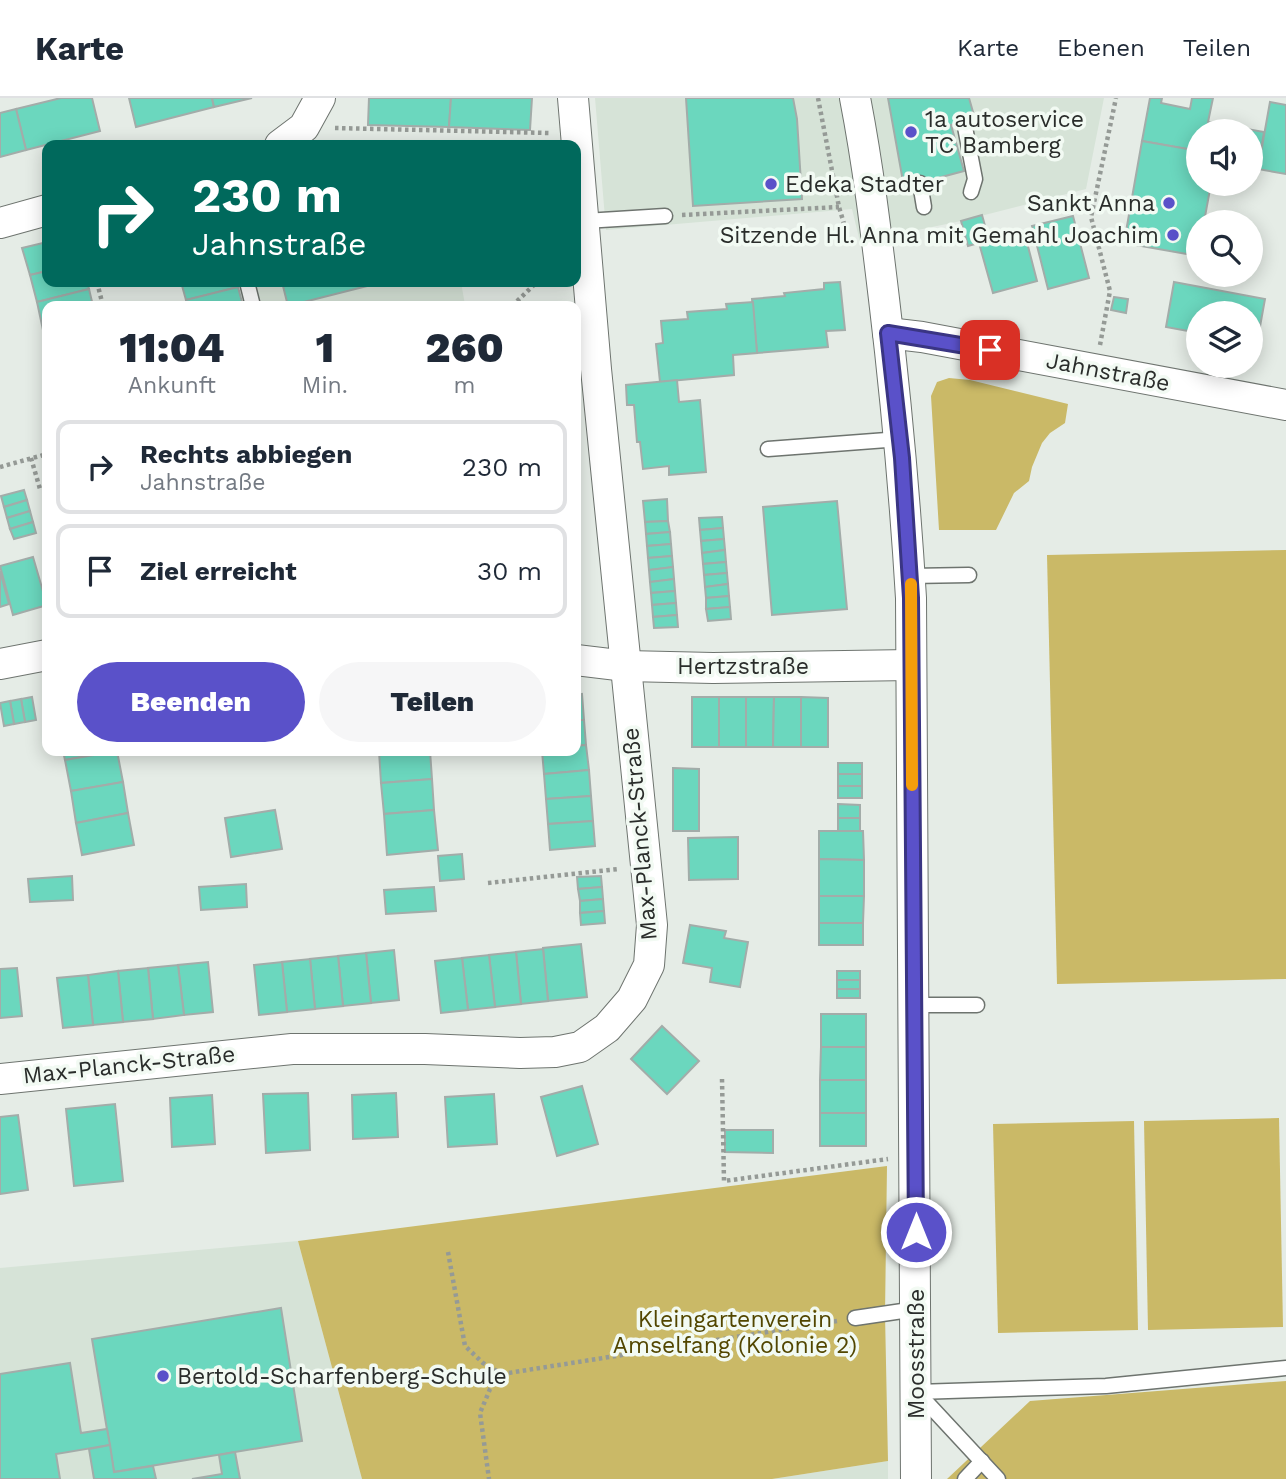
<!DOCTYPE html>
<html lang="de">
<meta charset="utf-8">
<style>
body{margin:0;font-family:"Work Sans",sans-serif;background:#f6f6f7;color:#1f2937;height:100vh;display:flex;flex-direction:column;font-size:26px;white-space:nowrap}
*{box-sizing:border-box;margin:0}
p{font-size:23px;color:#747a83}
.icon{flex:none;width:38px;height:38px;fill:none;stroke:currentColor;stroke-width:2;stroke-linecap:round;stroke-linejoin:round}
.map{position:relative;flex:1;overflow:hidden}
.sheet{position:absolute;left:42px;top:203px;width:539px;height:455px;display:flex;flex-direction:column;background:#fff;border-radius:14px;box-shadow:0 4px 18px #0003}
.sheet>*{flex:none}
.hud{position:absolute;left:42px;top:42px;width:539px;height:147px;border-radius:14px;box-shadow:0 4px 18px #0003;background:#00695c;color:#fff;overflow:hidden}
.buttons{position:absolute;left:1186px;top:21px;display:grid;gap:14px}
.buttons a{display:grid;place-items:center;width:77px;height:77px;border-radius:50%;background:#fff;box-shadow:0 4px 18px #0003;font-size:35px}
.pin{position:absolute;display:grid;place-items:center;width:60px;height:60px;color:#fff;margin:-30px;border-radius:14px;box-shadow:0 4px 10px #0006}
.me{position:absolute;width:77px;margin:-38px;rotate:0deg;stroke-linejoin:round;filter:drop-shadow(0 0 5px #0008)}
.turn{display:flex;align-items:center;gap:24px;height:147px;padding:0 35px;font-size:32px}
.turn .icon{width:91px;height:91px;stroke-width:2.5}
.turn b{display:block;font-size:49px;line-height:60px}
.eta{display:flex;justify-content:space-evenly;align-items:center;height:119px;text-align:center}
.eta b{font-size:42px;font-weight:800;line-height:49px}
.button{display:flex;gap:14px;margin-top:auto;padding:14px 35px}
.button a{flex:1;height:80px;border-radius:42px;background:#5a51c9;color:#fff;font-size:28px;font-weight:800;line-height:80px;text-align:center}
.button a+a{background:#f6f6f7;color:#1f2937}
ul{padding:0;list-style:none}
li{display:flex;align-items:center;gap:21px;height:94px;margin:0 14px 10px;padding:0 21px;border:4px solid #e0e1e3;border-radius:14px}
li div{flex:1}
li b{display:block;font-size:26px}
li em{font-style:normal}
header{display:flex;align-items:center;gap:42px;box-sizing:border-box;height:98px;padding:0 35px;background:#fff;border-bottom:2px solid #e0e1e3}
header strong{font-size:33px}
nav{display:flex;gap:38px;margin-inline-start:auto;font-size:24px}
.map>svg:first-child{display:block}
</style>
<header>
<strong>Karte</strong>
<nav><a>Karte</a><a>Ebenen</a><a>Teilen</a></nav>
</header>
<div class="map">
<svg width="1286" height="1381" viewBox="0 0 1286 1381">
<rect width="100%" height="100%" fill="#e5ece6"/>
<g fill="#d6e3d7">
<path d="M595,0H1104L1086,91L961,123L860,144L852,111L606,132Z"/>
<path d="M256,184H461L465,207L262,208Z"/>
<path d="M298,1143L362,1381H0V1170Z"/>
<path d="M888,1363V1381H772Z"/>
</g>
<g fill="#cab967">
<path d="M949,280L970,282L1068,306L1065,325L1050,335L1042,345L1032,369L1029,383L1014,395L996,432H939L931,298L937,284Z"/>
<path d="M1286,452V881L1057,886L1047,457Z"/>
<path d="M1279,1020L1283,1229L1148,1232L1144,1023Z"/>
<path d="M1134,1023L1138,1232L998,1235L993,1026Z"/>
<path d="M887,1068L885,1216L888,1363L772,1381H362L298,1143Z"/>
<path d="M1286,1283V1381H947L1030,1303Z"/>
</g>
<g fill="#6bd7be" stroke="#a3aca9" stroke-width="2">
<path d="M61,0H92L100,33L26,52L16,11Z"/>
<path d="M129,0H212L214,9L136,29Z"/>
<path d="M212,0H252L214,9Z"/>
<path d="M369,0H451L449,29L368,27Z"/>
<path d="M451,0H532L530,32L449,29Z"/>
<path d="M686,0H793L797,21L802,101L693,108Z"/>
<path d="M888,0H969L975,21L951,27L964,73L904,89Z"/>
<path d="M1150,0H1162L1161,5L1190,11L1192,0H1213L1208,24L1264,34L1259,64L1251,63V33H1199V53L1142,43Z"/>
<path d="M1270,4L1286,7V76L1258,71Z"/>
<path d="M16,11L26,52L0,59V15Z"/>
<path d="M1142,43L1199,53V86H1211L1204,124H1199L1198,158L1124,145Z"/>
<path d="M982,117L989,142L968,148L961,123Z"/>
<path d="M1073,118L1089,180L1048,191L1032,128Z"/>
<path d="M1024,133L1037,183L993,195L979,145Z"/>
<path d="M47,144V173L30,177L22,150Z"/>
<path d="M47,173V184H87L89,191L37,204L30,177Z"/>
<path d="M181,184H237L238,189L186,202Z"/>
<path d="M282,184H383L288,208Z"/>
<path d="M840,184L845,232L826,233L828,249L757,255L752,201L785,198L784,195L824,191V185Z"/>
<path d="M1174,184L1265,201L1257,245L1251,244V215H1199V235L1166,229Z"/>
<path d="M238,189L243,208H187L186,202Z"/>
<path d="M89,191L93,208H47V231L43,232L37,204Z"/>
<path d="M1114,199L1128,201L1126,215L1111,212Z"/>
<path d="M753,204L757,255L733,257L734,277L660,284L656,246L663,245L661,223L688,221L687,214L727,211L726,206Z"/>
<path d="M677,282L679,304L700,302L706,374L669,377V368L643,371L640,344H637L634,307H627L626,287Z"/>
<path d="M24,392L27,402L4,409L1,398Z"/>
<path d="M667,401L668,423L645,424L643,403Z"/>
<path d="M27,402L30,413L7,420L4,409Z"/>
<path d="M837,403L847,511L772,517L763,409Z"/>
<path d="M30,413L33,424L10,431L7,420Z"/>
<path d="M722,419L723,430L700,432L699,420Z"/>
<path d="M668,423L670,434L646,436L645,424Z"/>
<path d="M33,424L36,435L14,441L10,431Z"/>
<path d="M723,430L724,441L701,443L700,432Z"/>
<path d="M670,434L671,446L647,448L646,436Z"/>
<path d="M724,441L725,452L702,455L701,443Z"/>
<path d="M671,446L672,458L648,460L647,448Z"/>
<path d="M725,452L726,464L703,466L702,455Z"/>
<path d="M672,458L673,469L649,472L648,460Z"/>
<path d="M33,459L47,507L13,517L0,468Z"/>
<path d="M726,464L727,475L704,477L703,466Z"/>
<path d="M673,469L674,481L650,484L649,472Z"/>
<path d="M0,473L9,506L0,509Z"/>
<path d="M727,475L728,486L705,489L704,477Z"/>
<path d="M674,481L675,493L651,495L650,484Z"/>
<path d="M728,486L729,498L706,500L705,489Z"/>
<path d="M675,493L676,505L652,507L651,495Z"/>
<path d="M729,498L730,509L706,511V500Z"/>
<path d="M676,505L677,517L653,519L652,507Z"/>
<path d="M730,509L731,521L708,523L706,511Z"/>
<path d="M677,517L678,529L654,530L653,519Z"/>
<path d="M582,596L584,622H576V597Z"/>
<path d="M32,599L36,622L25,624L21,601Z"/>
<rect x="692" y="599" width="27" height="50"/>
<rect x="719" y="599" width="27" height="50"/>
<path d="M746,599H774L773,649H746Z"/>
<path d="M774,599H801V649H773Z"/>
<path d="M801,599L828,600V649H801Z"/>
<path d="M21,601L25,624L14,626L10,603Z"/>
<path d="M10,603L14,626L4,628L0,605Z"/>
<path d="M576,622H584L586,647L576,648Z"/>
<path d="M586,647L589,672L544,676L542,653H576V648Z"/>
<path d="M63,653H114L65,662Z"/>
<path d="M117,653L123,684L71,693L65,662Z"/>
<path d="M379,653H430L432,681L381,685Z"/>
<rect x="838" y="665" width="24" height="11"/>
<path d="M673,670L699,671V733H673Z"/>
<path d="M589,672L591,698L546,701L544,676Z"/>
<rect x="838" y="676" width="24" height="12"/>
<path d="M432,681L434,712L384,716L381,685Z"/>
<path d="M123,684L128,715L76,725L71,693Z"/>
<rect x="838" y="688" width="24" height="12"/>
<path d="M591,698L593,723L548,726L546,701Z"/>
<path d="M838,706L860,707V720H838Z"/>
<path d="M275,712L282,751L231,759L225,720Z"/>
<path d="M434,712L438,752L387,757L384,716Z"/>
<path d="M128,715L134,747L82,757L76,725Z"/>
<rect x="838" y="720" width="22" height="13"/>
<path d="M593,723L595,748L550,752L548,726Z"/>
<path d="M819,733H863L864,762L819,761Z"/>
<path d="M738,739V781L689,782L688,740Z"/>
<path d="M462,756L464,781L440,783L438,758Z"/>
<path d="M819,761L864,762V798H819Z"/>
<path d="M72,778L73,802L30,804L28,781Z"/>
<path d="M601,778L602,789L578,791L577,779Z"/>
<path d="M246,786L247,809L201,812L199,789Z"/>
<path d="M434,789L436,813L386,816L384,792Z"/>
<path d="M602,789L603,801L580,803L578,791Z"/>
<path d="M819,798H864L863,825H819Z"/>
<path d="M603,801L604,813L580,815V803Z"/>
<path d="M604,813L605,825L581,827L580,815Z"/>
<rect x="819" y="825" width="44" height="22"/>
<path d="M690,827L726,833L724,840L748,844L740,889L710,884L712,870L683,865Z"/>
<path d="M581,846L587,899L548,903L543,850Z"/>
<path d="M543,851L548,903L521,906L516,854Z"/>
<path d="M394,852L399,902L371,905L366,855Z"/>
<path d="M516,854L521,906L495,909L489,857Z"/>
<path d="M366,855L371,905L343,908L338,858Z"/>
<path d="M489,857L495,909L468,912L462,860Z"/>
<path d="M338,858L343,908L315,911L310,861Z"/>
<path d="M462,860L468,912L441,915L435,863Z"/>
<path d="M310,861L315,911L287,914L282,864Z"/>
<path d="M208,864L213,914L184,917L178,867Z"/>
<path d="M282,864L287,914L259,917L254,867Z"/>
<path d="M178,867L184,917L153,921L148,870Z"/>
<path d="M17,870L22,918L0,920V871Z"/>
<path d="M148,870L153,921L123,924L118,873Z"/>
<path d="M118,873L123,924L93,927L88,877Z"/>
<rect x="837" y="873" width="23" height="9"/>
<path d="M88,877L93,927L63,930L57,880Z"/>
<rect x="837" y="882" width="23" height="9"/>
<rect x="837" y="891" width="23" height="9"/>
<rect x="821" y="916" width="45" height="33"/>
<path d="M662,928L699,963L667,996L631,961Z"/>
<path d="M821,949H866V982H820Z"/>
<rect x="820" y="982" width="46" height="33"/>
<path d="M582,988L598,1046L557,1058L541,999Z"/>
<path d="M308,995L310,1052L266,1055L263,996Z"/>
<path d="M396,995L398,1039L353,1041L352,997Z"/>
<path d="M494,996L497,1046L448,1049L445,999Z"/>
<path d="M212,997L215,1046L172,1049L170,1000Z"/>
<path d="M115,1006L123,1083L74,1088L66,1011Z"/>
<rect x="820" y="1015" width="46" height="33"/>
<path d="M18,1017L28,1092L0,1096V1019Z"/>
<path d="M725,1032H773V1055L725,1054Z"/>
<path d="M281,1210L302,1343L114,1374L92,1241Z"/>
<path d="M70,1265L81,1335L107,1331L110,1347L56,1356L60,1381H0V1276Z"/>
<path d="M110,1347L114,1374L153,1368L156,1381H94L89,1351Z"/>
<path d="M235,1354L240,1381H192L222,1376L219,1357Z"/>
</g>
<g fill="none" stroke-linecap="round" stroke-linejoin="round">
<defs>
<g id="lane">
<path d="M964,24L975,81L971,94"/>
<path d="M920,85L924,109"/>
<path d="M585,123L665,118"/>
<path d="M247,184L253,208"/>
<path d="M768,351L900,341"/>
<path d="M910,478L969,477"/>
<path d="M914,907H977"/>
<path d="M855,1220L916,1211"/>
<path d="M917,1294L1106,1288L1286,1270"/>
<path d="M918,1295L998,1381"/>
<path d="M965,1381L982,1363"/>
</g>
<g id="street">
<path d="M855,0C868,67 876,134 884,201C896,301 905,400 911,500L916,1381"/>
<path d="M280,47L304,29L320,0"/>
<path d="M0,125L47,112"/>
<path d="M888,235L922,239L1286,307"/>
<path d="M576,562L626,568L713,570L911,567"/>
<path d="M0,566L47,557"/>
<path d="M0,981L292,951H425L520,955L555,954L580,949L607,930L632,901L649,867L652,827L596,271L573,0"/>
</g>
</defs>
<use href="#lane" stroke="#6e746f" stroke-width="17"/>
<use href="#street" stroke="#6e746f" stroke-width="32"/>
<g stroke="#959a96" stroke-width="4.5" stroke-dasharray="3.5 3.5" stroke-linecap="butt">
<path d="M818,0L839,109L845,129"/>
<path d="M335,30L550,35"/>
<path d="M682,117L839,109"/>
<path d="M97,184L103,208"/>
<path d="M512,208L537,184"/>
<path d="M1100,247L1110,193L1091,119L1116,0"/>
<path d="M31,360L40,391"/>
<path d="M0,369L47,356"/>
<path d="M488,785L619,771"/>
<path d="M722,981L724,1083L888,1061"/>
<path d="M448,1154L465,1248L483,1265L502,1276L490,1291L480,1315L489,1381"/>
<path d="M502,1276L837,1223"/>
</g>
<use href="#lane" stroke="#fff" stroke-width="14"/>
<use href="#street" stroke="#fff" stroke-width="30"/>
</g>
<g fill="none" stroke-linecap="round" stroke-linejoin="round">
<defs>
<path id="route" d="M916,1134L911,500L902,360L888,235L990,252"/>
</defs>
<use href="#route" stroke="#3a3583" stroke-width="18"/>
<use href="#route" stroke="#5a51c9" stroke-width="12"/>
<path stroke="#f59e0b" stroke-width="12" d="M911,486L912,687"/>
</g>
<g fill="#5a51c9" stroke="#f2faf3" stroke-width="2.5">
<circle cx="911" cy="34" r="7"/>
<circle cx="771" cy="86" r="7"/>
<circle cx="1169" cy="105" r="7"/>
<circle cx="1173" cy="137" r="7"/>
<circle cx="163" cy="1278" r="7"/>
</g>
<g text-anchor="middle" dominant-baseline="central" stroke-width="7" stroke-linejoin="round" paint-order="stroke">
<g font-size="23" fill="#2a2d2b" stroke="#f2faf3" text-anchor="start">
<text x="925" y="21">1a autoservice<tspan x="925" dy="26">TC Bamberg</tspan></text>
<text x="785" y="86">Edeka Stadter</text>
<text x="1155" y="105" text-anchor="end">Sankt Anna</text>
<text x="1159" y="137" text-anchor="end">Sitzende Hl. Anna mit Gemahl Joachim</text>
<text x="177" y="1278">Bertold-Scharfenberg-Schule</text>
</g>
<g font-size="23" fill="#2a2d2b" stroke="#f2faf3">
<text transform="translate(1108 274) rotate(11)">Jahnstraße</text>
<text x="743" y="568">Hertzstraße</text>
<text transform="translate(640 736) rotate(-95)">Max-Planck-Straße</text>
<text transform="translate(129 967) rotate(-6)">Max-Planck-Straße</text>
<text transform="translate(916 1256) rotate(-90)">Moosstraße</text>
</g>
<g font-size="23" fill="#524600" stroke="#f2faf3">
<text x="735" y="1221">Kleingartenverein<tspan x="735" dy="26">Amselfang (Kolonie 2)</tspan></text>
</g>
</g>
</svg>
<div class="buttons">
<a><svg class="icon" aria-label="sound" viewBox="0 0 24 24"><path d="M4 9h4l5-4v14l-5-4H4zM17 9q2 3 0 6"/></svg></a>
<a><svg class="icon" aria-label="search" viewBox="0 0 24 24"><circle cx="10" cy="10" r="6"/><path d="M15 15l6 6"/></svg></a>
<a><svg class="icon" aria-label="layers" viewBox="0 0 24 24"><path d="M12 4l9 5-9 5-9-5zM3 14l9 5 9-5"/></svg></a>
</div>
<div class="pin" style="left:990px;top:252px;background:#d93025"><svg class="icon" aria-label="arrive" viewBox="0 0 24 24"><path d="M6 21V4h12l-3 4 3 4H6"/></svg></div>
<svg class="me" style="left:916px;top:1134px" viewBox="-20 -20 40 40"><circle r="17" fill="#5a51c9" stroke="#fff" stroke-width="3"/><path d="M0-11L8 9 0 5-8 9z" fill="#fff"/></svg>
<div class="hud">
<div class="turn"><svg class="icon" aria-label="right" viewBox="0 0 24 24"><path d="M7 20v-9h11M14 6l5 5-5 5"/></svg><div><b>230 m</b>Jahnstraße</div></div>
</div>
<section class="sheet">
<div class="eta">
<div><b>11:04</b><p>Ankunft</p></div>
<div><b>1</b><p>Min.</p></div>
<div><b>260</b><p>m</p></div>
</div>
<ul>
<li><svg class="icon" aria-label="right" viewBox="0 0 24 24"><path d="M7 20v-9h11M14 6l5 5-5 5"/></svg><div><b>Rechts abbiegen</b><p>Jahnstraße</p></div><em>230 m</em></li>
<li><svg class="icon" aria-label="arrive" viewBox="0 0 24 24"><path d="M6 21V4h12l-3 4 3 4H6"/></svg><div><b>Ziel erreicht</b></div><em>30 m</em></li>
</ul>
<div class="button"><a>Beenden</a><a>Teilen</a></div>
</section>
</div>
